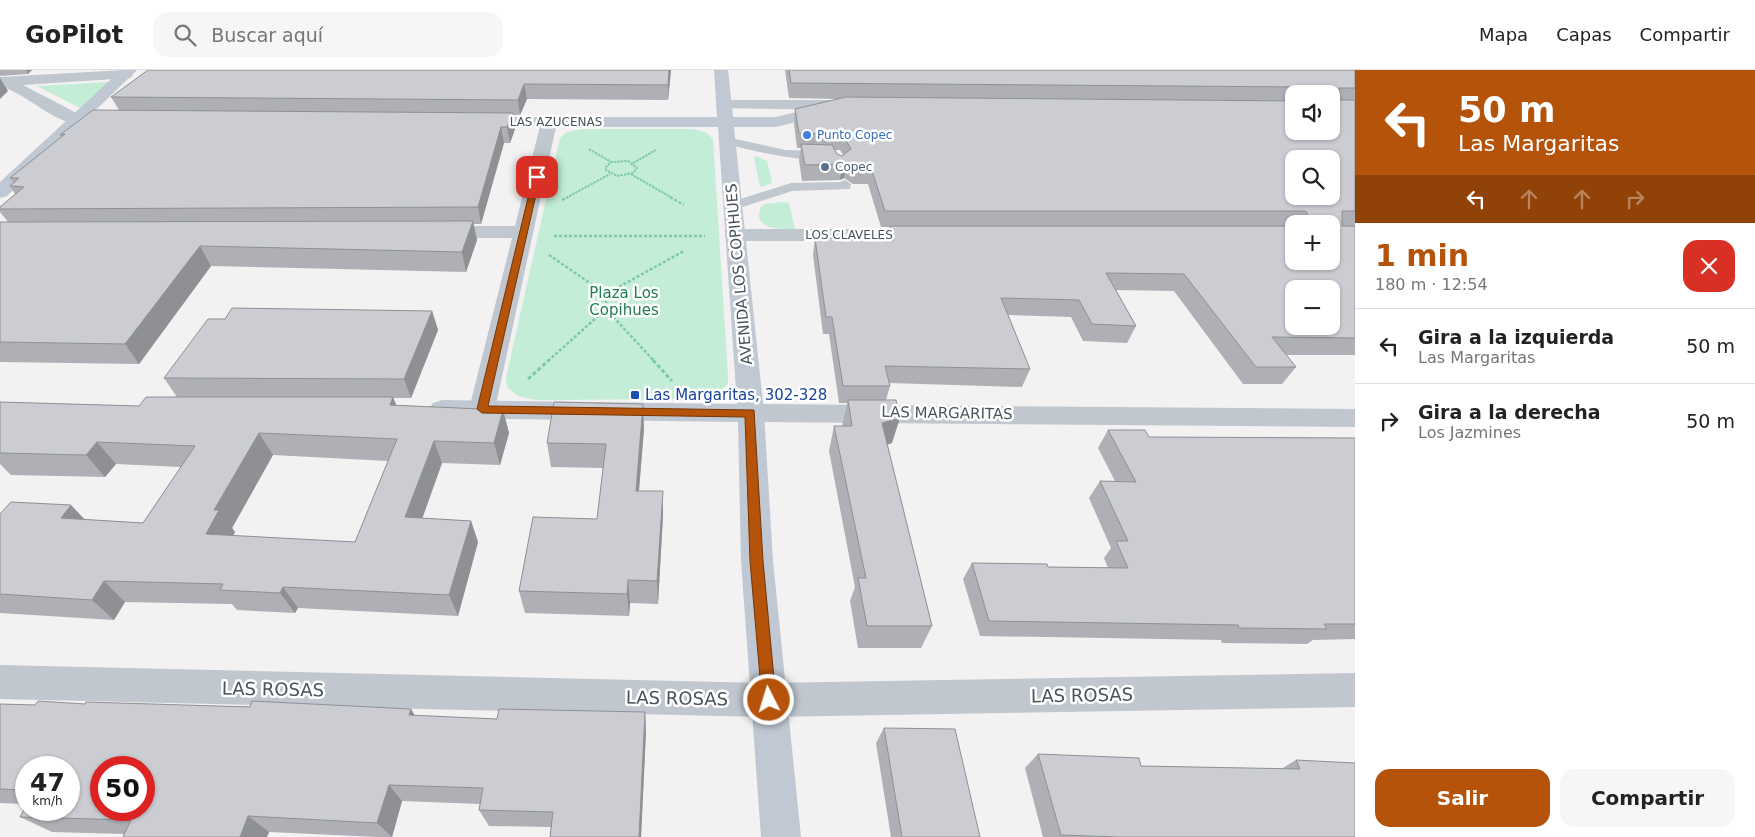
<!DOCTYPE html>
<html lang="es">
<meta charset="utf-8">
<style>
body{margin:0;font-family:"DejaVu Sans",sans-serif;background:#f6f6f6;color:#222;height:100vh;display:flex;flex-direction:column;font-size:19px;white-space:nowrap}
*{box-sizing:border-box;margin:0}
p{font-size:16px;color:#767676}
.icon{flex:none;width:28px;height:28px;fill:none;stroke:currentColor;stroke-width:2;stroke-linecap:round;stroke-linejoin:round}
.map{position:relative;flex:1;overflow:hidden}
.panel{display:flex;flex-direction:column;background:#fff;width:400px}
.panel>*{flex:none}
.banner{background:#b45309;color:#fff;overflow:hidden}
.tools{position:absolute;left:1285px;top:15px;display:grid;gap:10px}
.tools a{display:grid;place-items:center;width:55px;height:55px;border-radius:10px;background:#fff;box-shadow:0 1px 4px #0004;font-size:25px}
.speed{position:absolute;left:15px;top:686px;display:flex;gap:10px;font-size:25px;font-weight:700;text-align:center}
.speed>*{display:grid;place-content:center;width:65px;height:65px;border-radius:50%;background:#fff;box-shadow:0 1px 4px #0004;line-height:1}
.speed small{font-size:12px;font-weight:400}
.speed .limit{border:8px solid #d22;background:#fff;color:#111}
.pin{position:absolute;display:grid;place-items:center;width:42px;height:42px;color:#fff;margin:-21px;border-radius:10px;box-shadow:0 2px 8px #0006}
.me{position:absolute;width:55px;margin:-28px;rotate:355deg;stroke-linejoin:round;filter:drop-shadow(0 0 4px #0008)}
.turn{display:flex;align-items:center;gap:18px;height:105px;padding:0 20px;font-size:22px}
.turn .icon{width:65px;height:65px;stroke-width:2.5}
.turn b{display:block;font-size:35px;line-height:42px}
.lanes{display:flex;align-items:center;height:48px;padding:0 20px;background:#0003;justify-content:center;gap:25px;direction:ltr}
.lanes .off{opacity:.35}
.round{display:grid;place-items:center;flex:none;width:52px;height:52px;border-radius:15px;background:#f6f6f6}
.headline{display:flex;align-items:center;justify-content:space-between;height:85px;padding:0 20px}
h1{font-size:30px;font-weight:700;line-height:38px;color:#b45309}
.primary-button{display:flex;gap:10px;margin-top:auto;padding:10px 20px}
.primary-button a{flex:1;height:58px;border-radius:15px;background:#b45309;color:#fff;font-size:20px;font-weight:700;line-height:58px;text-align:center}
.primary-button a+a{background:#f6f6f6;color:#222}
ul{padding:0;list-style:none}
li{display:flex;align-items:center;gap:15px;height:75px;padding:0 20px;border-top:1px solid #e0e0e0}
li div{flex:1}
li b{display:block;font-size:19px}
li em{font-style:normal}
header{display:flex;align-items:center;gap:30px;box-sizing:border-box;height:70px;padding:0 25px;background:#fff;border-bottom:1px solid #e0e0e0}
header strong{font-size:24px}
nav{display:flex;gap:28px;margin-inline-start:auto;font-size:18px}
.search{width:350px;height:45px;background:#f6f6f6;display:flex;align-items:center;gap:12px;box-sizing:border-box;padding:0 18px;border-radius:15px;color:#767676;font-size:19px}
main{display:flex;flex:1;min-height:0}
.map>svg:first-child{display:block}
</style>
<header>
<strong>GoPilot</strong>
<div class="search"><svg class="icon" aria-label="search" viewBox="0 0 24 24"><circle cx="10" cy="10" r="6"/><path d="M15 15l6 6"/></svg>Buscar aquí</div>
<nav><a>Mapa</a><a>Capas</a><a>Compartir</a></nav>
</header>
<main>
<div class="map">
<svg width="1355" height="767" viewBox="0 0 1355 767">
<rect width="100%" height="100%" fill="#f3f1f1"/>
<g fill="#c3edd6">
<path d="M109,12L80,38L37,16Z"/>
<path d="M583,59H693L707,63L713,69L728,307V314L718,324L698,329L535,330L518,326L507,317L506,307L560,68L567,62Z"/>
<path d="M756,86L767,91L772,113L761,117H760L754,87Z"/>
<path d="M783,132L789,133L795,159C781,159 751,160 761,137L765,134Z"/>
</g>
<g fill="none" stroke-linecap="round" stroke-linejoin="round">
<g stroke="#7dc9a8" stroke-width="2" stroke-dasharray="2.5 1" stroke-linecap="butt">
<path d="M589,79L611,92"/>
<path d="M628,91L637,98L633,103L617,106L606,100V97L611,92Z"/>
<path d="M633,93L656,80"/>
<path d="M631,104L672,128"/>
<path d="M566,128L610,104"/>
</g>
<g stroke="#7dc9a8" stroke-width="2.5" stroke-dasharray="3 2" stroke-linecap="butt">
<path d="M670,127L684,135"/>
<path d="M562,130L568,127"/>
<path d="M554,166H705"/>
<path d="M549,185L606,224V239L654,291"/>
<path d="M606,224L684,181"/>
<path d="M548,291L606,239"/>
</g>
<g stroke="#7dc9a8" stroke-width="3" stroke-dasharray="4 2.5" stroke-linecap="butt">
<path d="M653,290L672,311"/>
<path d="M528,309L549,290"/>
</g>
<g fill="#c0c7cf" fill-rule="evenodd">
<path d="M727,67L785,80L825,81L831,85C819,98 741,78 723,73L721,71L723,69Z"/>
<path d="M845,110L851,114L850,119L792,121L733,140L726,136L728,133L791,113L840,112Z"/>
</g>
<g fill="#c0c7cf" fill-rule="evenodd">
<path d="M125,0L130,2L133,5L130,8L23,15C32,20 84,46 86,49L84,53C58,59 24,20 0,17V7Z"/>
<path d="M724,30H843L849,32L851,35L849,38L843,40L718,38L716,35L718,32Z"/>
<path d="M549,47L555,48L557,52L495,339L491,345L482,348L473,345L469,339L512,168H439L432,166L429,162L432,158L439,156H515L541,52L543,48Z"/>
<path d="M735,159H924L931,161L934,165L931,169L924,171H735L728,169L725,165L728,161Z"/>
<path d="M751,334L1355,339V357L751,352L742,350L738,343L742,336Z"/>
<path d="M0,595L769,613L1355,603V637L769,647L0,629Z"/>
</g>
<g fill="#c0c8d3" fill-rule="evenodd">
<path d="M121,0H137L7,126L0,128V112Z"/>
<path d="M714,0H728L733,47H776L829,34L835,36L837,39L835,42L776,57H734L764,343L773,491L801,767H761L741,491L738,352L442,348L433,345L429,339L433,333L442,330L737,334L718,57H477L471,56L469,52L471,48L477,47H717Z"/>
</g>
</g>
<g fill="#afb0b5" fill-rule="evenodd">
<path d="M0,0H32L28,4L0,6Z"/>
<path d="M148,0H671L668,30L527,29L520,45H513L515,59L510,73H504L481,154H473L477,170L466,202L211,196L139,294L0,292V152H8L0,142V137L15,124L10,116L13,113L10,108L62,67L60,65L119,40L111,27Z"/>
<path d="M785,0H1355V285H1286L1296,297L1282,314H1243L1174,221L1116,220L1136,256L1127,273L1083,271L1071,247L1008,245L1030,299L1022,317L889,313L890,316L886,330L892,373L887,375L932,556L921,578H858L850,531L855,517L829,381L834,356H842L847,333H839L829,264H823L813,185L815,168L886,170L889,157H881L868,114H853L844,108L840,110L802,111L799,90L801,78H797L794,54L795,39L839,29L789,28ZM1294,24H1331L1294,61ZM835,80H840L843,85L842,86L837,84ZM1294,154H1331L1294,191Z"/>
<path d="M432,241L438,260L411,328H393L396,335L503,340L509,363L500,395L442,393L422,448L471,451L478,472L458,546L298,538L295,543L237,540L232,534L125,532L114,550L0,543V444L143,453L181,397L116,394L105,407L11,405L0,394V332L139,336L177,327L164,308L225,249ZM273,385L388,391L355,472L233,466L235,462L232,458Z"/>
<path d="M644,358L639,421L663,445L658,534L630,533L629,546L525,543L519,521L597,449L603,398L551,397L547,373Z"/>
<path d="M1108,360L1149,367L1355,368V569L1313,570L1307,574L1222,573L1221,570L980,566L963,509L972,493L1048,497L1108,498L1104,488L1111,478L1089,428L1100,411H1115L1098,378Z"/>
<path d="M0,634L35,635L85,634L411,639L415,646L497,649L645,642L646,661L641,767H550L551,757L489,756L479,740L480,734L402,731L392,767H378L269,762L267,767H123L124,764L52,762L20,747L69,740L26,698V734L0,733Z"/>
<path d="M884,658L980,767H891L876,673Z"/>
<path d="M1038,684L1141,696L1281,699L1296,690L1355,767H1043L1025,698Z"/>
</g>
<g fill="#8e9094">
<path d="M26,0H32L28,4Z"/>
<path d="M669,0H671L668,30V15Z"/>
<path d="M0,8L8,21L0,29Z"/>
<path d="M524,14L527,29L520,45L518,30Z"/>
<path d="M513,43L515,59L510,73L507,57Z"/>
<path d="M501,57L504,73L481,154L478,137Z"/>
<path d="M847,92L844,108L840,110L842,94Z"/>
<path d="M473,151L477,170L466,202L462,182Z"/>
<path d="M200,176L211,196L139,294L125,274Z"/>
<path d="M432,241L438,260L411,328L404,309Z"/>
<path d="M393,327L402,350L390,335Z"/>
<path d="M643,334L644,358L637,444L636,421Z"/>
<path d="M503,340L509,363L500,395L494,373Z"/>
<path d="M900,348L892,373L875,378L882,353Z"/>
<path d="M259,363L273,385L232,458L235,462L223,486L206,464L214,440Z"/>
<path d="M434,371L442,393L415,469L405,447Z"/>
<path d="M97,372L116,394L105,407L86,385Z"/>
<path d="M663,421V445L658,534L657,511Z"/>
<path d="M71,435L92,457L61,448Z"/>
<path d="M471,451L478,472L458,546L449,525Z"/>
<path d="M628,510L630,533L629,546L627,524Z"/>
<path d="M104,511L125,532L114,550L92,530Z"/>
<path d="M283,517L298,538L295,543L280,523Z"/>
<path d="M411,639L422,658L409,645Z"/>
<path d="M645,642L646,661L641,767H639Z"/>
<path d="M389,715L402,731L392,767L377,753Z"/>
<path d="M248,746L269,762L267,767H240Z"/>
</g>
<g fill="#cbcdd3" stroke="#8e9094" fill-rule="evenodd">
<path d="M148,0H669L668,15L524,14L518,30L111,27Z"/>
<path d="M789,0H1355V18H1339V30H1355V141H1342V156H1355V268L1272,267L1296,297H1256L1184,204L1106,203L1136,256L1092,254L1079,230L1001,228L1030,299L885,296L890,316H843L832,247H826L815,168L894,170L890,156H1294V191H1331V154H1307V142L1305,141H885L871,98H856L847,92L842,94L805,95L801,74L832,75L837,84L842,86L851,79L843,65L799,63L795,39L846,27L1294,31V61H1331V24H1305V19L1303,17L791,13ZM1294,89H1331V126H1294ZM1294,219H1331V256H1294Z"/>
<path d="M93,40L513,43L507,57H501L478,137L0,139V137L24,117L10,116L19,108H10L65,64L60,65Z"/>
<path d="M473,151L462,182L200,176L125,274L0,272V152Z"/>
<path d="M232,238L432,241L404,309L164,308L208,249H225Z"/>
<path d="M146,327H393L390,335L503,340L494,373L434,371L405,447L471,451L449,525L283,517L280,523L220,520L223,514L104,511L92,530L0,524V444L11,432L71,435L61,448L143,453L195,376L97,372L86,385L0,383V332L139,336ZM259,363L397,369L355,472L206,464L219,440H214Z"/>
<path d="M848,330H896L900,348L882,353L932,556H867L858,508H866L834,356H852Z"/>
<path d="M554,332L643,334L636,421H663L657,511L628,510L627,524L519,521L533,447L597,449L606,374L547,373Z"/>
<path d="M1108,360H1145L1149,367L1355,368V554H1324L1327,559L1239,558L1238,555L989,551L972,493L1047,494L1048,497L1128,498L1116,471H1128L1100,411L1136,412Z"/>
<path d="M38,631L85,634L86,632L250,637L252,631L411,639L409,645L497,649L499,639L645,642L639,767H550L553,742L479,740L483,718L389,715L377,753L248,746L240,767H123L131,750L20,747L26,736V740H69V698H26V720L0,719V634L35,635ZM101,698H144V740H101Z"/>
<path d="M884,658L955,659L980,767H902Z"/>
<path d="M1038,684L1139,688L1141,696L1300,699L1296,690L1355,693V767H1117L1061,765Z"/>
</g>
<path fill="#b45309" stroke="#753606" d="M537,105L540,107L488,336L754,340L763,491L776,630L774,635L769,637L764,635L762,630L750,491L745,347L482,343L477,339L533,107Z"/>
<circle fill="#3f7fe0" stroke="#fff" stroke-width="2" cx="807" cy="65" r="5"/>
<circle fill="#5c6f8a" stroke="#fff" stroke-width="2" cx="825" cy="97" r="5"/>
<rect fill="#1a4fb4" stroke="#fff" stroke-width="2" x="630" y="320" width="10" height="10" rx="2.5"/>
<g text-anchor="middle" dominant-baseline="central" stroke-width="5" stroke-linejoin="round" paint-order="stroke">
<g font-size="12" fill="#4a535d" stroke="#fff">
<text x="556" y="52">LAS AZUCENAS</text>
<text x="849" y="165">LOS CLAVELES</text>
</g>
<g font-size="12" fill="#366cbe" stroke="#fff" text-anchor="start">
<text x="817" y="65">Punto Copec</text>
</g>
<g font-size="12" fill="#4e5e75" stroke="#fff" text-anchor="start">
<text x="835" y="97">Copec</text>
</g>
<g font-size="15" fill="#4a535d" stroke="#fff">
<text transform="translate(739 204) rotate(-95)">AVENIDA LOS COPIHUES</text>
<text transform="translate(947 343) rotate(1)">LAS MARGARITAS</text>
</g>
<g font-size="15" fill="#1d7c52" stroke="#fff">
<text x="624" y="223">Plaza Los<tspan x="624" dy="17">Copihues</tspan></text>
</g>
<g font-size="15" fill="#164399" stroke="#fff" text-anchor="start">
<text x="645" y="325">Las Margaritas, 302-328</text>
</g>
<g font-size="18" fill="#4a535d" stroke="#fff">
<text transform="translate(273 619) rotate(1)">LAS ROSAS</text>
<text transform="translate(1082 625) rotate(-1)">LAS ROSAS</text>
<text transform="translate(677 628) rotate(1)">LAS ROSAS</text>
</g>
</g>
</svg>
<div class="tools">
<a><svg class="icon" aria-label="sound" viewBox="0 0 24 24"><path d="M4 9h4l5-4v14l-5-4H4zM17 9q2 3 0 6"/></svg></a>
<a><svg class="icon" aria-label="search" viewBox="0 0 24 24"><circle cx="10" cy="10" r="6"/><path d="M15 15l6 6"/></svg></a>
<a>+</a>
<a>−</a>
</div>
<div class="speed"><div>47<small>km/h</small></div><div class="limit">50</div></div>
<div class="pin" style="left:537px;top:107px;background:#d93025"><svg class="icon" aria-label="arrive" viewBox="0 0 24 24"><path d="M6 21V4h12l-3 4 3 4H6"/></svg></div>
<svg class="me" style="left:769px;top:630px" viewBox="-20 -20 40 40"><circle r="17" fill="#b45309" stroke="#fff" stroke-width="3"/><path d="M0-11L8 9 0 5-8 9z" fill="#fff"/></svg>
</div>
<section class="panel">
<div class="banner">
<div class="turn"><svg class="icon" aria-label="left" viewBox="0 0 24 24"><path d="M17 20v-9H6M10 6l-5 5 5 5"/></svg><div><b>50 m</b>Las Margaritas</div></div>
<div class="lanes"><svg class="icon" aria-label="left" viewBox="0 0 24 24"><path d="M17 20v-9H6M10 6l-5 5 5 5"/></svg><svg class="icon off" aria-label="ahead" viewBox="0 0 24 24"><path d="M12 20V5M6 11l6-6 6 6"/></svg><svg class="icon off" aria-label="ahead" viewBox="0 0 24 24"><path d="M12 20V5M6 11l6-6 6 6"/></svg><svg class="icon off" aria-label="right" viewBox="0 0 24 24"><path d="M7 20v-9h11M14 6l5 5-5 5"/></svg></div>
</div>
<div class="headline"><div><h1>1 min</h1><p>180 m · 12:54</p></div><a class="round" style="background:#d93025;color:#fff"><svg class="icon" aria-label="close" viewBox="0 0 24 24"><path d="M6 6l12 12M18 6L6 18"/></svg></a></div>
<ul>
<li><svg class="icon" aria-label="left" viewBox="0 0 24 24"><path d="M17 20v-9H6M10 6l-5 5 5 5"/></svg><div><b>Gira a la izquierda</b><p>Las Margaritas</p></div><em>50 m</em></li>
<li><svg class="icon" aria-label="right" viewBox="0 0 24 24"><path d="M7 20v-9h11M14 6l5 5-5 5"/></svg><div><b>Gira a la derecha</b><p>Los Jazmines</p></div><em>50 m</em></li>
</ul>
<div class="primary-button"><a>Salir</a><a>Compartir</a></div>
</section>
</main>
